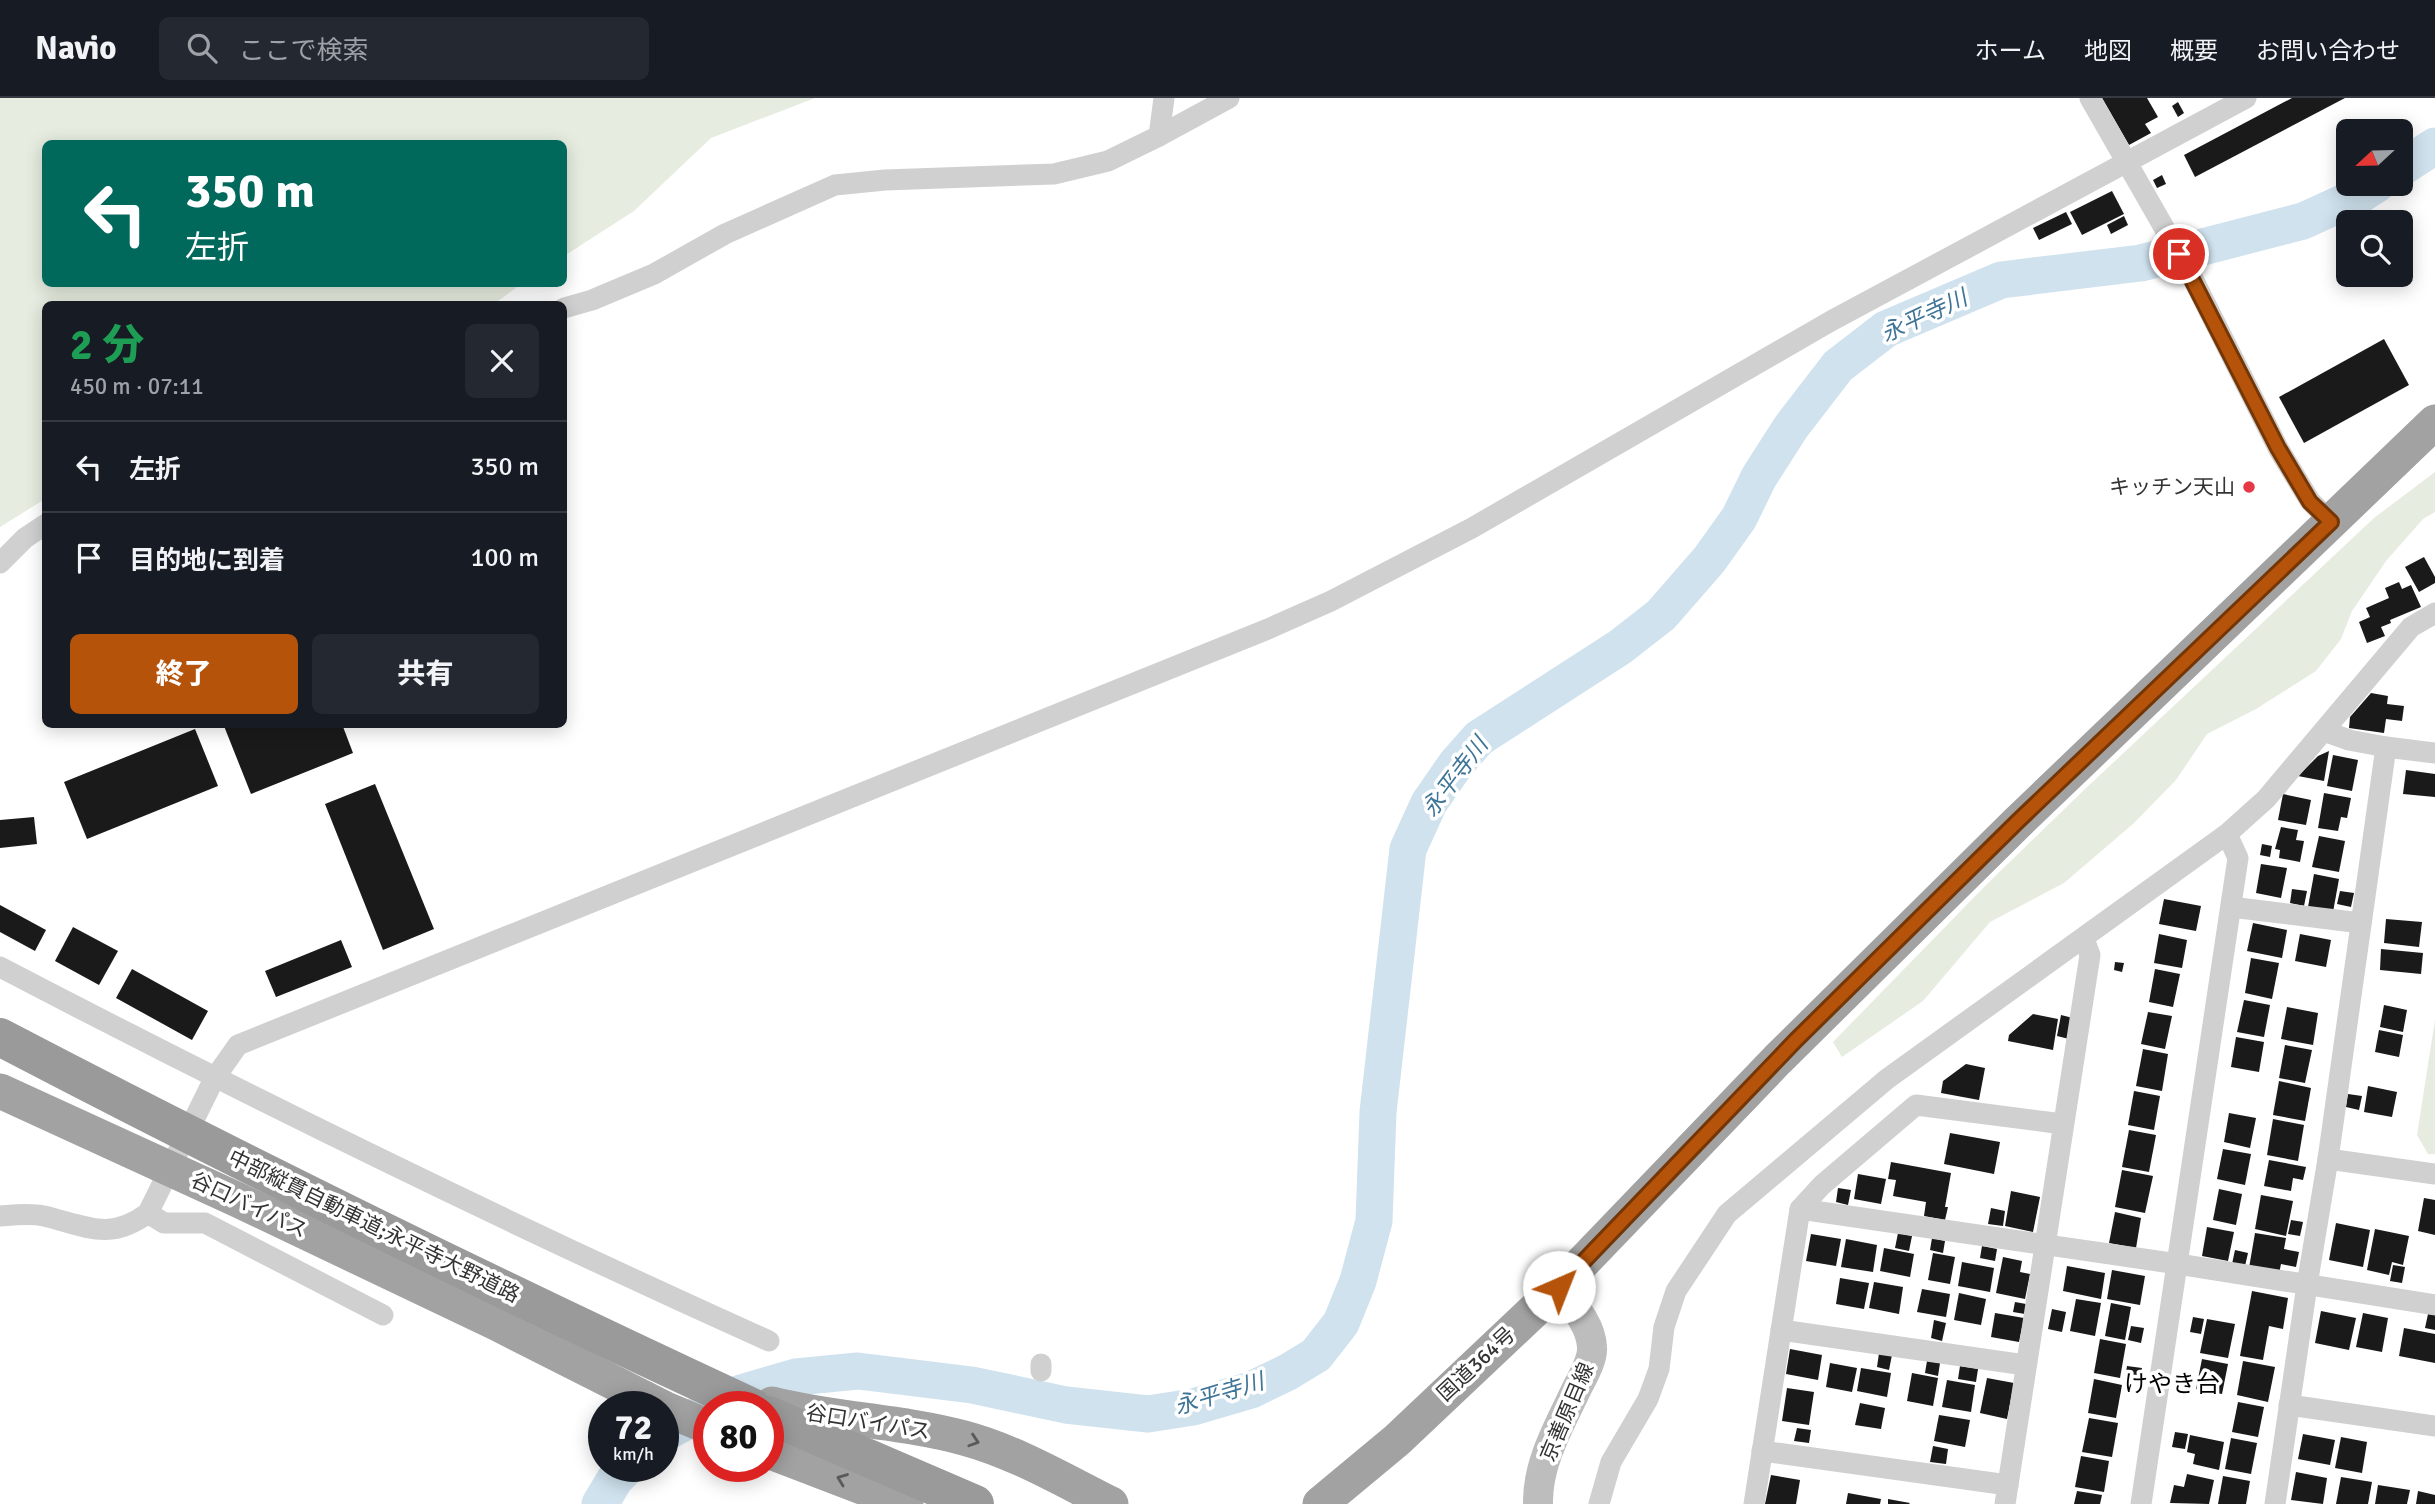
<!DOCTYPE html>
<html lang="ja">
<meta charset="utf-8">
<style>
body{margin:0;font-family:Signika,"Noto Sans JP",sans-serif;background:#242831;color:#f1f3f6;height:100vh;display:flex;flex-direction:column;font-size:26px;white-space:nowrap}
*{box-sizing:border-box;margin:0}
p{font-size:23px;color:#9ea1a6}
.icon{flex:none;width:38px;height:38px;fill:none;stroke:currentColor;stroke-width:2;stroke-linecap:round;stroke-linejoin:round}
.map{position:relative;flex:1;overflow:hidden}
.sheet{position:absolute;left:42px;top:203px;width:525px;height:427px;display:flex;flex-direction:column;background:#171b24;border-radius:10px;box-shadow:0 4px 18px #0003}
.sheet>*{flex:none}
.top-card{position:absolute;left:42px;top:42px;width:525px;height:147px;border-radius:10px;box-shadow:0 4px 18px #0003;background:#00695c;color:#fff;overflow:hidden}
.needle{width:46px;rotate:248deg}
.buttons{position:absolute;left:2336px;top:21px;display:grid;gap:14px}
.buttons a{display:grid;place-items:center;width:77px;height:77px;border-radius:10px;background:#171b24;box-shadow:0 4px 18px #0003;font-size:35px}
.speed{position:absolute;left:588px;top:1293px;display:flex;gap:14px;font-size:35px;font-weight:700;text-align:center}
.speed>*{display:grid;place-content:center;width:91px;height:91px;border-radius:50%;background:#171b24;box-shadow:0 4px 18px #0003;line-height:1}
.speed small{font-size:18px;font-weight:400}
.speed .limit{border:10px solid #d22;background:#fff;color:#111}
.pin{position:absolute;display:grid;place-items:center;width:60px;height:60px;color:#fff;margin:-30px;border:4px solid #fff;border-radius:50%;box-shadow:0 2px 7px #0007}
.me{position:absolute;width:77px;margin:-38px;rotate:44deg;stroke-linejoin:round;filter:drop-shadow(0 0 5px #0008)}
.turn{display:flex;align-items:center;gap:24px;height:147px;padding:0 28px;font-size:32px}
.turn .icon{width:91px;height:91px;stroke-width:2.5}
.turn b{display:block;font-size:49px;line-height:60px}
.round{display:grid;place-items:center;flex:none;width:74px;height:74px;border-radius:10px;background:#242831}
.headline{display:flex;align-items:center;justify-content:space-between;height:119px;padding:0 28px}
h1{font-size:42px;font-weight:800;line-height:52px;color:#1e9e55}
.cta{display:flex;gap:14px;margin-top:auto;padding:14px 28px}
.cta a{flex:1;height:80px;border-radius:10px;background:#b45309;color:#fff;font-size:28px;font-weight:800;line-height:80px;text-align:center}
.cta a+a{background:#242831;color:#f1f3f6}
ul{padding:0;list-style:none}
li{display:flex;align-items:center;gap:21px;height:91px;padding:0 28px;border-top:2px solid #363941}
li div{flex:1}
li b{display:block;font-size:26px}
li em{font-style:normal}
header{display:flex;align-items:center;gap:42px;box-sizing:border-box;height:98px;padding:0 35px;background:#171b24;border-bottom:2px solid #363941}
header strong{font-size:33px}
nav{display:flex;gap:38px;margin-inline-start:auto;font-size:24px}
.search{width:490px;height:63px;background:#242831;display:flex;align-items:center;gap:18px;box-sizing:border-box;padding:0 24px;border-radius:10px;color:#9ea1a6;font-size:26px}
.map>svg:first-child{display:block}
</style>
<header>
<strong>Navio</strong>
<div class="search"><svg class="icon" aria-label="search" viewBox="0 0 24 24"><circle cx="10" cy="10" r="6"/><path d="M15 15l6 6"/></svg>ここで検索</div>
<nav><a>ホーム</a><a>地図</a><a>概要</a><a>お問い合わせ</a></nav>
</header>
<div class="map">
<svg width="2435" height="1406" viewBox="0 0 2435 1406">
<rect width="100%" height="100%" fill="#fff"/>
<g fill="#e6ecdf">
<path d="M0,0H815L711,40L634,113L564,158V46H46V186H521L494,206H46L45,401L0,429Z"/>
<path d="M2435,374V414L2423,421L2386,463L2352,513L2341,541L2316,573L2256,611L2207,636L2176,682L2134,725L2064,785L1990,824L1923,903L1842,959L1833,944L1986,787L2084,692L2374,420Z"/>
<path d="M2435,922V1056H2428L2417,1037Z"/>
</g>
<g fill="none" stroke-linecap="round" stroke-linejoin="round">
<g stroke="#cfe2ee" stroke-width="37">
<path d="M2401,70L2435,48"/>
<path d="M713,1309L741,1295L796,1279L858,1273L972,1287L1066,1307L1148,1316L1193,1309L1251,1292L1288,1274L1316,1257L1341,1225L1358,1183L1374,1123L1378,1014L1408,751L1429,705L1456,666L1479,640L1620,549L1661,517L1709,462L1739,420L1759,379L1791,329L1838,268L1886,231L2001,182L2141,165L2303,123L2360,97L2377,86"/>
<path d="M663,1336L709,1311"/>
<path d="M600,1406L615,1381L628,1368"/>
</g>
</g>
<g fill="#1a1a1a">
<path d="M2102,0H2147L2158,19L2145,26L2151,35L2129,47Z"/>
<path d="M2292,0H2345L2195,79L2184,57Z"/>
<path d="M2178,4L2184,15L2178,19L2172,8Z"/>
<path d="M2162,77L2166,86L2157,90L2153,82Z"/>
<path d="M2112,93L2124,116L2082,137L2070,114Z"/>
<path d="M2066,114L2072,126L2039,142L2033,130Z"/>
<path d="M2124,118L2128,127L2111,136L2107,127Z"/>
<path d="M2384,241L2409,287L2304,345L2279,299Z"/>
<path d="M2424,459L2435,479V485L2419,494L2405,469Z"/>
<path d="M2399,484L2402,491L2411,487L2421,509L2390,522L2391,525L2381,529L2385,538L2367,545L2359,524L2370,519L2366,510L2389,500L2385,490Z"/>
<path d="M2371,595L2388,598L2387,606L2404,608L2402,623L2386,621L2384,635L2349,630L2350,619Z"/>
<path d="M228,626H342L353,655L251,696L224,628Z"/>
<path d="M195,631L218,688L87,741L64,684Z"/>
<path d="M2329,653L2324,683L2298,678L2318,658Z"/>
<path d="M2333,657L2358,662L2352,693L2327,688Z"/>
<path d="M2406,672L2435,676V699L2403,696Z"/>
<path d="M375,686L434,831L383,852L325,706Z"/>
<path d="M2324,695L2351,700L2347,720L2341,719L2338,733L2318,730Z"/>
<path d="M2283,696L2311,702L2306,727L2278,722Z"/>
<path d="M34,719L37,746L0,750V722Z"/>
<path d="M2281,729L2298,732L2296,742L2304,743L2300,764L2279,760L2280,752L2275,751Z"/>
<path d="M2319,738L2345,743L2339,774L2312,769Z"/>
<path d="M2262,746L2272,748L2270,759L2260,757Z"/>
<path d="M2261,766L2287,770L2281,800L2256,795Z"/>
<path d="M2314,776L2339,781L2333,814L2308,809Z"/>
<path d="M2292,791L2307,793L2304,808L2290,805Z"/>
<path d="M2340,793L2354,795L2351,809L2337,806Z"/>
<path d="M2164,801L2201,808L2196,833L2159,826Z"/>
<path d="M0,807L46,832L35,853L0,834Z"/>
<path d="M2386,821L2422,824L2419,849L2384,845Z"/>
<path d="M2253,825L2287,832L2282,860L2247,853Z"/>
<path d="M73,829L118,853L99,887L55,863Z"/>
<path d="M2159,836L2187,842L2182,870L2154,865Z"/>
<path d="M2300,836L2331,842L2326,869L2295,863Z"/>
<path d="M341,842L352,869L276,899L265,873Z"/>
<path d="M2381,851L2423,855L2421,876L2380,872Z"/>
<path d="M2251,860L2279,865L2272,901L2245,895Z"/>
<path d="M2115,864L2124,865L2122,874L2114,872Z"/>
<path d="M132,871L208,913L192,942L116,900Z"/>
<path d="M2155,871L2180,876L2173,909L2149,904Z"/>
<path d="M2244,902L2270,907L2264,939L2237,934Z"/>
<path d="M2384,907L2407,912L2403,934L2380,929Z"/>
<path d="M2287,909L2318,915L2313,947L2281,941Z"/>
<path d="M2148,914L2172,918L2165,951L2141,946Z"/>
<path d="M2033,916L2058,921L2053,952L2008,943L2009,937Z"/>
<path d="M2061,917L2073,920L2069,941L2057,938Z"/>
<path d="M2379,932L2403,937L2399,959L2375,954Z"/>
<path d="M2236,939L2264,944L2259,974L2231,969Z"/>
<path d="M2285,947L2312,952L2305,985L2279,980Z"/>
<path d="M2143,951L2168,956L2162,993L2136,988Z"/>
<path d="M1966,966L1985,970L1979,1002L1941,995L1943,983Z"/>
<path d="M2279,983L2311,990L2305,1023L2273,1017Z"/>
<path d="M2368,988L2397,994L2392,1019L2364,1014Z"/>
<path d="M2134,993L2160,998L2154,1032L2128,1027Z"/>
<path d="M2348,996L2362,998L2359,1012L2346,1009Z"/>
<path d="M2229,1015L2256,1020L2250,1050L2224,1044Z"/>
<path d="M2273,1021L2304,1027L2298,1063L2267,1057Z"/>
<path d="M2129,1032L2156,1037L2149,1074L2122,1069Z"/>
<path d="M1950,1035L2000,1044L1994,1076L1944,1066Z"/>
<path d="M2223,1051L2251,1056L2245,1087L2217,1081Z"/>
<path d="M2269,1062L2306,1069L2303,1082L2293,1080L2291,1093L2264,1088Z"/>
<path d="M1891,1064L1951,1075L1945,1109H1948L1945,1122L1924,1118L1926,1104L1893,1098L1896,1082L1888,1081Z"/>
<path d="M2122,1072L2153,1078L2145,1115L2115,1109Z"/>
<path d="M1858,1076L1886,1081L1881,1106L1854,1101Z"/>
<path d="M1838,1090L1851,1092L1848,1107L1836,1104Z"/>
<path d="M2219,1091L2242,1096L2236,1127L2213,1122Z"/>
<path d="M2011,1093L2040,1099L2033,1134L2005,1128Z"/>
<path d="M2261,1097L2293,1103L2286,1138L2255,1131Z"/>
<path d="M2424,1100L2435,1102V1137L2418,1133Z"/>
<path d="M1991,1110L2005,1113L2003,1128L1988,1126Z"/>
<path d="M2115,1114L2141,1120L2136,1150L2109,1145Z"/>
<path d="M2291,1122L2303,1124L2300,1138L2288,1136Z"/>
<path d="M2336,1125L2370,1132L2363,1169L2329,1162Z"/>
<path d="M2207,1129L2234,1134L2228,1163L2202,1158Z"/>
<path d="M2375,1131L2409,1138L2403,1167L2392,1164L2389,1177L2367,1172Z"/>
<path d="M1898,1135L1912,1138L1909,1153L1895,1150Z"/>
<path d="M2255,1135L2286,1140L2284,1151L2299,1154L2296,1169L2281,1166L2279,1176L2249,1170Z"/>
<path d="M1811,1136L1841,1141L1836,1168L1806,1163Z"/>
<path d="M1932,1140L1945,1143L1943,1155L1930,1152Z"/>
<path d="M1846,1141L1877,1147L1873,1174L1841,1169Z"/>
<path d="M1982,1148L1997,1151L1995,1163L1980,1160Z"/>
<path d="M1884,1150L1914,1156L1910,1179L1880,1173Z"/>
<path d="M2235,1152L2248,1155L2245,1168L2232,1166Z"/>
<path d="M1933,1155L1955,1159L1950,1186L1928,1182Z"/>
<path d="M2003,1159L2022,1163L2020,1174L2030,1176L2025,1201L1996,1195Z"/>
<path d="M1962,1164L1994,1170L1990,1194L1958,1188Z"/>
<path d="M2393,1167L2405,1169L2402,1185L2390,1183Z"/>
<path d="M2067,1168L2105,1175L2101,1201L2063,1193Z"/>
<path d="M2112,1172L2145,1178L2140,1207L2107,1201Z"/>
<path d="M1840,1180L1869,1185L1864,1211L1836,1206Z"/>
<path d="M1874,1184L1903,1189L1899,1216L1869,1210Z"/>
<path d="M1922,1191L1950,1196L1946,1219L1917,1214Z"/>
<path d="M2252,1193L2288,1200L2283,1231L2269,1228L2263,1262L2240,1258Z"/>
<path d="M1959,1195L1986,1201L1981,1227L1954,1222Z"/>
<path d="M2076,1201L2101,1205L2095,1238L2070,1233Z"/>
<path d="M2015,1204L2026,1206L2025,1216L2013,1214Z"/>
<path d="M2111,1205L2131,1209L2125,1242L2105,1238Z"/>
<path d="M2052,1211L2066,1214L2062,1234L2048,1231Z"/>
<path d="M2321,1213L2356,1220L2349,1252L2315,1245Z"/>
<path d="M1995,1215L2024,1220L2019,1244L1991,1239Z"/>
<path d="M2363,1215L2388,1220L2382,1254L2356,1249Z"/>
<path d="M2428,1216L2435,1217V1232L2425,1230Z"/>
<path d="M2193,1219L2204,1221L2201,1236L2190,1234Z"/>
<path d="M2207,1221L2235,1226L2228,1260L2200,1255Z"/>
<path d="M1934,1222L1946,1225L1942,1243L1931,1240Z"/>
<path d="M2131,1228L2144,1230L2141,1245L2128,1242Z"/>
<path d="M2404,1230L2435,1236V1265L2399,1258Z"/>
<path d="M2100,1241L2126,1246L2120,1280L2094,1275Z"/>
<path d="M1790,1251L1822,1257L1818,1282L1786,1276Z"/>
<path d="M1879,1255L1892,1257L1889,1272L1877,1269Z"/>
<path d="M2202,1261L2228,1266L2222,1296L2196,1291Z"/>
<path d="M1927,1263L1940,1265L1938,1278L1925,1275Z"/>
<path d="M2243,1263L2275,1269L2268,1304L2237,1297Z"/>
<path d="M1830,1265L1857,1270L1852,1294L1826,1289Z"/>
<path d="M1960,1268L1978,1271L1976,1284L1958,1281Z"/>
<path d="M2127,1268L2142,1270L2139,1285L2125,1282Z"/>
<path d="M1861,1270L1891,1275L1887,1299L1857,1293Z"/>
<path d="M1912,1275L1938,1280L1933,1308L1907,1303Z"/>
<path d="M1987,1280L2014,1285L2007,1321L1980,1315Z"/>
<path d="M2094,1281L2122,1287L2116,1320L2088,1315Z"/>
<path d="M1947,1282L1975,1287L1971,1314L1942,1309Z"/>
<path d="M1787,1290L1814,1294L1809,1327L1782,1323Z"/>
<path d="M2238,1304L2264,1309L2258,1339L2232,1334Z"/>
<path d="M1860,1305L1885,1310L1881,1331L1855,1327Z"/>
<path d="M1939,1317L1970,1322L1965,1349L1934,1343Z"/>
<path d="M2089,1320L2118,1325L2112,1359L2082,1354Z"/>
<path d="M1797,1330L1811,1332L1809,1345L1794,1343Z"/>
<path d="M2175,1334L2188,1336L2185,1351L2172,1349Z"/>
<path d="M2303,1336L2335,1342L2330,1367L2298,1361Z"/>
<path d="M2190,1337L2224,1344L2219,1372L2193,1366L2195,1356L2187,1354Z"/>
<path d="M2341,1339L2367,1344L2362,1375L2335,1370Z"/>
<path d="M2231,1340L2257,1345L2251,1376L2225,1371Z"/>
<path d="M1933,1348L1948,1351L1946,1366L1930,1364Z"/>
<path d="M2081,1358L2109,1363L2104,1394L2075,1389Z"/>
<path d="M2296,1374L2327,1380L2323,1406L2291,1402Z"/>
<path d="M2187,1376L2214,1382L2209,1406L2170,1405L2174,1387L2184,1389Z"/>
<path d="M1771,1377L1800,1382L1796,1406H1765Z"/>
<path d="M2223,1378L2250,1383L2246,1406H2218Z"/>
<path d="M2341,1379L2372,1384L2368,1406H2336Z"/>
<path d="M2378,1387L2410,1392L2407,1406H2375Z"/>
<path d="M2077,1393L2102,1397L2100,1406H2074Z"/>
<path d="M2418,1393L2435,1397V1406H2416Z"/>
<path d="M1848,1395L1881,1401L1880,1406H1846Z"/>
<path d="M1888,1401L1910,1405L1909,1406H1888Z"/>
</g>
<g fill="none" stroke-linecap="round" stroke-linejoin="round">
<g stroke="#d0d0d0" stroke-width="21">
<path d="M2090,0L2190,175L2278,350L2310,403L2331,424"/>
<path d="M1159,38L1164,0"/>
<path d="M564,210L592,202L654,176L725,136L835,87L885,82L1054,76L1108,63L1159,38L1229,0"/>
<path d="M0,465L25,440L46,426"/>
<path d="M2386,649L2435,655"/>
<path d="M2231,809L2361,825"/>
<path d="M0,869C253,1001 509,1126 769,1243"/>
<path d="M2328,1061L2435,1076"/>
<path d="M1800,1111L1822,1087L1916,1007L2063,1026"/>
<path d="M148,1115L164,1125H205L383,1217"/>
<path d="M0,1118C14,1117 30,1115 44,1118C86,1128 109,1144 148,1115L214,981L238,947L1268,531L1331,503L1472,430L1831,223L2246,0"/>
<path d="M1781,1232L2025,1267"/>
<path d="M1041,1273V1266"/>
<path d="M2289,1307L2435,1328"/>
<path d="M1762,1353L2008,1387"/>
<path d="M1599,1406L1611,1364L1648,1301L1659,1271L1664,1229L1676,1193L1727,1116L1887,981L2227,736L2266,701L2411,529L2435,515"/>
<path d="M1754,1406L1800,1111L2178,1166L2435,1207"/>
<path d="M2005,1406L2090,857L2084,841"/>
<path d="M2141,1406L2238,760L2227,736"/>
<path d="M2275,1406L2307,1187L2328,1061L2386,649L2349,642L2324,633"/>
</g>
<path stroke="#bdbdbd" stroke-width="30" d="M1538,1406C1537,1365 1560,1326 1577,1290C1583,1278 1593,1262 1592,1249C1591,1226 1572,1206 1559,1189"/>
<g stroke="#a2a2a2" stroke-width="35">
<path d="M0,993L238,1102L496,1225L662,1309"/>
<path d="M772,1306C835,1322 901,1323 964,1340C1016,1354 1063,1382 1111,1406"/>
<path d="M663,1310L709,1329"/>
<path d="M768,1353L906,1406"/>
<path d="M1320,1406L1397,1342L1559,1189L1777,962L2017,725L2435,324"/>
</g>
<path stroke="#9a9a9a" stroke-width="38" d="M768,1317L975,1406"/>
<path stroke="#9a9a9a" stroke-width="38" d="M0,939C247,1068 498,1191 752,1309"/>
</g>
<defs><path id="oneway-chevron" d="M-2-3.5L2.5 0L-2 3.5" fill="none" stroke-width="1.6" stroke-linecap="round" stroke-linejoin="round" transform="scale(1.75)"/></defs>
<g stroke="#5a5a5a">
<use href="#oneway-chevron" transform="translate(974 1343) rotate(18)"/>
<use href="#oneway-chevron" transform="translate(842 1381) rotate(-159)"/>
</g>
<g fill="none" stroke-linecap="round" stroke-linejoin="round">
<defs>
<path id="route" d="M1559,1189L1796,942L2017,724L2331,424L2310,404L2278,350L2179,156"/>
</defs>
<use href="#route" stroke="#753606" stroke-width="18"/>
<use href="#route" stroke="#b45309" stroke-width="12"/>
</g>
<circle fill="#e63946" stroke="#fff" stroke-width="2.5" cx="2249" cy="389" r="7"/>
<g text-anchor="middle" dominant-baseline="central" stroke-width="7" stroke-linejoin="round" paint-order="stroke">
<g font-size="21" fill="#333" stroke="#fff" text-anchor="end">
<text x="2235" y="389">キッチン天山</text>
</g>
<g font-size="21" fill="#333" stroke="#fff">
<text transform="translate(249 1107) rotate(25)">谷口バイパス</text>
<text transform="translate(374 1128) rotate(26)">中部縦貫自動車道;永平寺大野道路</text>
<text transform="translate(1476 1266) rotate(-43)">国道364号</text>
<text transform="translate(1567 1314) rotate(-67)">京善原目線</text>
<text transform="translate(868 1324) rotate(9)">谷口バイパス</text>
</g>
<g font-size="23" font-style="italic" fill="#3f7597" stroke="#fff">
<text transform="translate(1924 218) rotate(-25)">永平寺川</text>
<text transform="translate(1455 679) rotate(-53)">永平寺川</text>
<text transform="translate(1219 1296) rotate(-17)">永平寺川</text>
</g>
<g font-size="24" fill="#000" stroke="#fff">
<text x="2172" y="1286">けやき台</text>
</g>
</g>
</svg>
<div class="buttons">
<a><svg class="needle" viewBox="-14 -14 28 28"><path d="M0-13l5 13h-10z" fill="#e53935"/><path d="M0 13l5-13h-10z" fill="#9ea1a6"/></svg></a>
<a><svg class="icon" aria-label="search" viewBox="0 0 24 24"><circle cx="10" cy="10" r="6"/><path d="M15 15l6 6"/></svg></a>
</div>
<div class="speed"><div>72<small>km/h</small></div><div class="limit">80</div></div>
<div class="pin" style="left:2179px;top:156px;background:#d93025"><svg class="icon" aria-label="arrive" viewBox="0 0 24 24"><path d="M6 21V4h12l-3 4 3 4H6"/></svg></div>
<svg class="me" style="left:1559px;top:1189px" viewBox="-20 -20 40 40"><circle r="19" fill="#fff"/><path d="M0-13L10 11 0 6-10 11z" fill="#b45309"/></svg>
<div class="top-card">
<div class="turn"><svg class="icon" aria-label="left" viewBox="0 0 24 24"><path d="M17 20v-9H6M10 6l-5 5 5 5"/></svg><div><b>350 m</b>左折</div></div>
</div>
<section class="sheet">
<div class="headline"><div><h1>2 分</h1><p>450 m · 07:11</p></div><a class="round"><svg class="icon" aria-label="close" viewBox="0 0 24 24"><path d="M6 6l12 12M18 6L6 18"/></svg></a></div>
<ul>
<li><svg class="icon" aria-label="left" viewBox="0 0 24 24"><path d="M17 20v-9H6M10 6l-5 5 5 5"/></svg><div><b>左折</b></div><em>350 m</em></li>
<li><svg class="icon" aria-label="arrive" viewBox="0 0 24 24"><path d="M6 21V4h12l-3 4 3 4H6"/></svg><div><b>目的地に到着</b></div><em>100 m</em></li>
</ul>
<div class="cta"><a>終了</a><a>共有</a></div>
</section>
</div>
